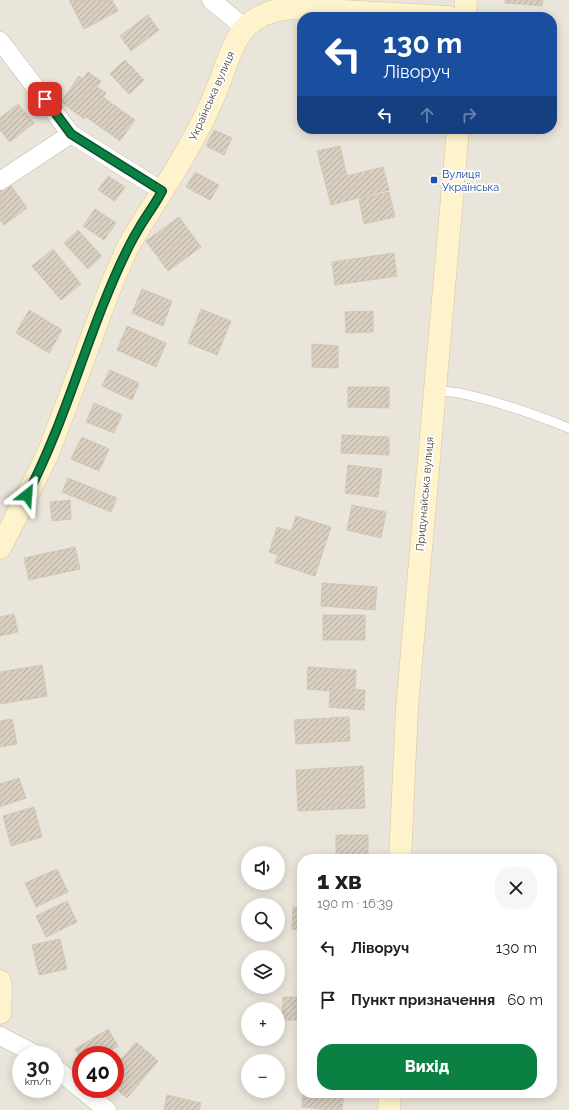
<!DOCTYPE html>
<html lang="uk">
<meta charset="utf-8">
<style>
body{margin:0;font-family:Raleway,sans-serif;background:#f6f6f6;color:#222;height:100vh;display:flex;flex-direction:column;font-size:15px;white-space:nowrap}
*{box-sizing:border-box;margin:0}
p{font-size:13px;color:#767676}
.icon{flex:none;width:22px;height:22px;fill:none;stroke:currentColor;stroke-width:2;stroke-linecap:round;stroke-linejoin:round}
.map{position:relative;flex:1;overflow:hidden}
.panel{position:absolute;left:297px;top:854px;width:260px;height:244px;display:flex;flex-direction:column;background:#fff;border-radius:16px;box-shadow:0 2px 10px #0003}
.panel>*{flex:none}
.guide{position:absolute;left:297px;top:12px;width:260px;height:122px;border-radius:16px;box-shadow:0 2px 10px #0003;background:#1a4fa0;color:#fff;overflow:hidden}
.tools{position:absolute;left:241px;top:846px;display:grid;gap:8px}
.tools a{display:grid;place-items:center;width:44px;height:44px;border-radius:50%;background:#fff;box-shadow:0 2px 10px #0003;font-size:20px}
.speed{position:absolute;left:12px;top:1046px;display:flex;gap:8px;font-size:20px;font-weight:700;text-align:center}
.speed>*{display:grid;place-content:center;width:52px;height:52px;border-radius:50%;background:#fff;box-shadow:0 2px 10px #0003;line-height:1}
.speed small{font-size:10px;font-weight:400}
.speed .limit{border:6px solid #d22;background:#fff;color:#111}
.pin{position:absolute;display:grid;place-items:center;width:34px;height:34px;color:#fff;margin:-17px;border-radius:8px;box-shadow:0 2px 6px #0006}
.me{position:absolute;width:44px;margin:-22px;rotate:28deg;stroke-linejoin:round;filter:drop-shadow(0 0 3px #0008)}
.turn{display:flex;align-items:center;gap:14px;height:84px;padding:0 20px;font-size:18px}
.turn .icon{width:52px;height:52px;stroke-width:2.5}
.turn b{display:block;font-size:28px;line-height:34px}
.lanes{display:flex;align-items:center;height:38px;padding:0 20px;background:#0003;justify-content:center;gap:20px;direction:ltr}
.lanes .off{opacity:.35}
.round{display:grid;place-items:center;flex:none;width:42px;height:42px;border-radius:16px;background:#f6f6f6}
.overview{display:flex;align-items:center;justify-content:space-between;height:68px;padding:0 20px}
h1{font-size:24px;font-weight:800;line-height:30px}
.button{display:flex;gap:8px;margin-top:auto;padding:8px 20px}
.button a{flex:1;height:46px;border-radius:16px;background:#0b8043;color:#fff;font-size:16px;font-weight:800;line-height:46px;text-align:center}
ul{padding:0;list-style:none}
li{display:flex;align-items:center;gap:12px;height:52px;padding:0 20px}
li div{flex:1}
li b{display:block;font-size:15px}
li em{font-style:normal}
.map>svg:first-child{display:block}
</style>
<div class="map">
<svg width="569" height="1110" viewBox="0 0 569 1110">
<defs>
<pattern id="building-hatch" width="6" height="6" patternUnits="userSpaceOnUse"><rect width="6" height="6" fill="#d8cfc1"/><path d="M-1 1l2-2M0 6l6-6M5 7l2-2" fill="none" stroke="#b1aa9e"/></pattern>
</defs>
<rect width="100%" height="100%" fill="#f6f3ec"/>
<path fill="#eae5da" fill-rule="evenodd" d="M0,0H569V1110H0ZM302,17H552V129H302ZM248,853H278V883H248ZM302,859H552V1093H302ZM248,905H278V935H248ZM248,957H278V987H248ZM248,1009H278V1039H248ZM21,1055H55V1089H21ZM81,1055H115V1089H81ZM248,1061H278V1091H248Z"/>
<g fill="url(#building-hatch)" stroke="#d3c7b4">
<path d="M69,0H112L118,11L84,29Z"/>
<path d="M505,0H543L542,6L505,3Z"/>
<path d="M148,15L159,30L131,51L120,36Z"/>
<path d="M125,60L144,80L129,94L110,74Z"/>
<path d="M88,72L101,81L97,87L106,93L103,97L135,120L120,141L86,117L84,119L61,102L79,76L83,79Z"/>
<path d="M18,104L34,123L10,142L0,130V118Z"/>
<path d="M214,130L232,138L224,155L206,146Z"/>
<path d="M340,146L347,176L383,167L389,190L331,205L317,151Z"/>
<path d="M195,172L219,185L210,200L186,187Z"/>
<path d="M108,176L125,187L115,201L98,190Z"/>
<path d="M9,183L27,208L4,225L0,220V189Z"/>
<path d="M389,192L395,217L364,224L359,199Z"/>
<path d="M95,209L116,223L104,240L83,226Z"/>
<path d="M179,217L201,247L168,271L146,241Z"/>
<path d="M78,230L102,256L88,269L64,243Z"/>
<path d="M53,249L81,284L61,300L32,266Z"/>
<path d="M394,253L397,276L335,285L332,262Z"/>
<path d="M142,289L172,301L163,326L132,313Z"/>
<path d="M201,309L231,321L217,355L188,343Z"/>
<path d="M29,310L62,330L49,353L16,333Z"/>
<path d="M373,311V332L346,333L345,312Z"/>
<path d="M127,326L166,343L156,367L117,350Z"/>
<path d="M312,344L338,346V368L312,367Z"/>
<path d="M110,370L139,383L132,400L102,386Z"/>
<path d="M348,387H389V408L348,407Z"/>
<path d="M94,403L122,415L114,433L86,422Z"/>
<path d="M342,435L389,437V455L341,453Z"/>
<path d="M82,437L109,449L99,471L71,459Z"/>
<path d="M348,465L382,469L378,497L345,493Z"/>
<path d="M68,478L117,498L111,512L62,492Z"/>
<path d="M70,500L71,519L52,521L50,502Z"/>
<path d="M352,505L386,512L381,538L347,530Z"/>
<path d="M296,516L331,527L315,576L275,563L278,555L269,552L277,527L291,531Z"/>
<path d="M75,547L80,569L29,580L24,558Z"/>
<path d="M322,583L377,587L375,610L321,606Z"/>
<path d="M14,614L18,632L0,636V617Z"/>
<rect x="323" y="615" width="42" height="25"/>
<path d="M42,665L47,696L0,704V672Z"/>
<path d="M308,667L356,670L355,689L365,690L364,710L329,707L330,691L307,689Z"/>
<path d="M349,717L350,741L296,744L294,720Z"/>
<path d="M12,719L17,744L0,747V721Z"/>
<path d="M363,766L365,808L298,811L296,770Z"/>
<path d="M19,778L26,798L0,807V784Z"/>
<path d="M34,807L42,837L11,846L3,816Z"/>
<rect x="336" y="835" width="32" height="23"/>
<path d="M57,869L68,892L36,907L25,883Z"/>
<path d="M67,901L77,922L46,937L36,916Z"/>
<path d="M293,907H302V930L292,929Z"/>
<path d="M299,935L302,936V960H298Z"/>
<path d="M60,939L67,969L39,975L32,945Z"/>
<path d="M283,997H302V1020H282Z"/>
<path d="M108,1029L118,1046L103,1055H81V1059L75,1049Z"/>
<path d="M136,1042L158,1061L127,1098L115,1088V1067Z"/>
<path d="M303,1093H344L342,1110H331L302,1107Z"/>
<path d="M167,1095L201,1103L199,1110H164Z"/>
</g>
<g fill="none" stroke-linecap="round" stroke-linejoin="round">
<defs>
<path id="lane" d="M434,390C443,391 451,392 459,393C497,401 534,414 569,428"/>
<g id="street">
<path d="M211,0L245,28"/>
<path d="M0,41L71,134L162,191"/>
<path d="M0,181L71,134"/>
<path d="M0,1036L37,1055"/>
<path d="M55,1068L107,1110"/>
</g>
<g id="secondary">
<path d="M465,17L466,0"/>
<path d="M0,548L40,470L48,453C64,412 79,372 94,331C104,303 115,274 128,247C137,230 148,214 158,198C174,173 189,148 202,122C208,110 214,98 218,86C226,67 231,45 244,29C256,15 273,10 290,8L448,17"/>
<path d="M400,859L407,708L458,129"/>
<path d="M0,981L1,988L0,1013"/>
<path d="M389,1110L390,1093"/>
</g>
</defs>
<use href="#lane" stroke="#c2bbae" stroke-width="10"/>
<use href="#street" stroke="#c2bbae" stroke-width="19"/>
<use href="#secondary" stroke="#d6c79b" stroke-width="23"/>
<use href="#lane" stroke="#fff" stroke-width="9"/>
<use href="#street" stroke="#fff" stroke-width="18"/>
<use href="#secondary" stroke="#fff3cd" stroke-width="22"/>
</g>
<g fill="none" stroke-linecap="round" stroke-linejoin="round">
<defs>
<path id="route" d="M27,495C59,434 78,368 103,305C113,280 124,253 138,230C145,217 155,205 162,191L71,134L45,99"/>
</defs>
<use href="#route" stroke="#07532c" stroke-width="10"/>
<use href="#route" stroke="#0b8043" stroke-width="7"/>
</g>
<rect fill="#1a4fb4" stroke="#fff" stroke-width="1.5" x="430" y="176" width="8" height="8" rx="2"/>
<g text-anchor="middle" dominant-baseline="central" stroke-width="3.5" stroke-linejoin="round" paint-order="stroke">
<g font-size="11" fill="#4b4439" stroke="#fff">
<text transform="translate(212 96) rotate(-66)">Українська вулиця</text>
<text transform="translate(425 494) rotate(-85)">Придунайська вулиця</text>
</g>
<g font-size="11" fill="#164399" stroke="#fff" text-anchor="start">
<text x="442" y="174">Вулиця<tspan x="442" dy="13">Українська</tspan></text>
</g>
</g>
</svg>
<div class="tools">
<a><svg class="icon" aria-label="sound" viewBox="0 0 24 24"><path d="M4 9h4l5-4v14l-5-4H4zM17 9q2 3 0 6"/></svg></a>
<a><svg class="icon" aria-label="search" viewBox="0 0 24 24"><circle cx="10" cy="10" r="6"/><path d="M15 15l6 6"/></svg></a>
<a><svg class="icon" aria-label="layers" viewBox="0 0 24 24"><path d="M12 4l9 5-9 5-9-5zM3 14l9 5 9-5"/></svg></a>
<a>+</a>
<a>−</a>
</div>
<div class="speed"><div>30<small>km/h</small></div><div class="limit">40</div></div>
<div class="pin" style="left:45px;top:99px;background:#d93025"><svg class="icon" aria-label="arrive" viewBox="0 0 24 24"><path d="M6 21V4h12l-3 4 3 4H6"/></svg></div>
<svg class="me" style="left:27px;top:495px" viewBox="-20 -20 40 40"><path d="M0-17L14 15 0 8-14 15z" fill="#0b8043" stroke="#fff" stroke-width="4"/></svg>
<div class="guide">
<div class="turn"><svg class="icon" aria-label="left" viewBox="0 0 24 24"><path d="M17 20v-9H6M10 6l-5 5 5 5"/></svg><div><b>130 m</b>Ліворуч</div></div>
<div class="lanes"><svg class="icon" aria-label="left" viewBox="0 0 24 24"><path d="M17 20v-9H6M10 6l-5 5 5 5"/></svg><svg class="icon off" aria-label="ahead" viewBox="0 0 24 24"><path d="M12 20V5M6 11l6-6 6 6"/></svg><svg class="icon off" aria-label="right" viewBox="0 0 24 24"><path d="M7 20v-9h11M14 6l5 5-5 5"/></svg></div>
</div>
<section class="panel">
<div class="overview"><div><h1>1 хв</h1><p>190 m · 16:39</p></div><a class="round"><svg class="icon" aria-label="close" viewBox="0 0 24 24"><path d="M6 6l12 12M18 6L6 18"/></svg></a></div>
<ul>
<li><svg class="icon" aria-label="left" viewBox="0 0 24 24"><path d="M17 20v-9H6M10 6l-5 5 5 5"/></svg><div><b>Ліворуч</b></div><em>130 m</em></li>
<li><svg class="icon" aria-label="arrive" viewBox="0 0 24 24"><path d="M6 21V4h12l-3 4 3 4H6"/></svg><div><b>Пункт призначення</b></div><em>60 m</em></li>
</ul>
<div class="button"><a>Вихід</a></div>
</section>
</div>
